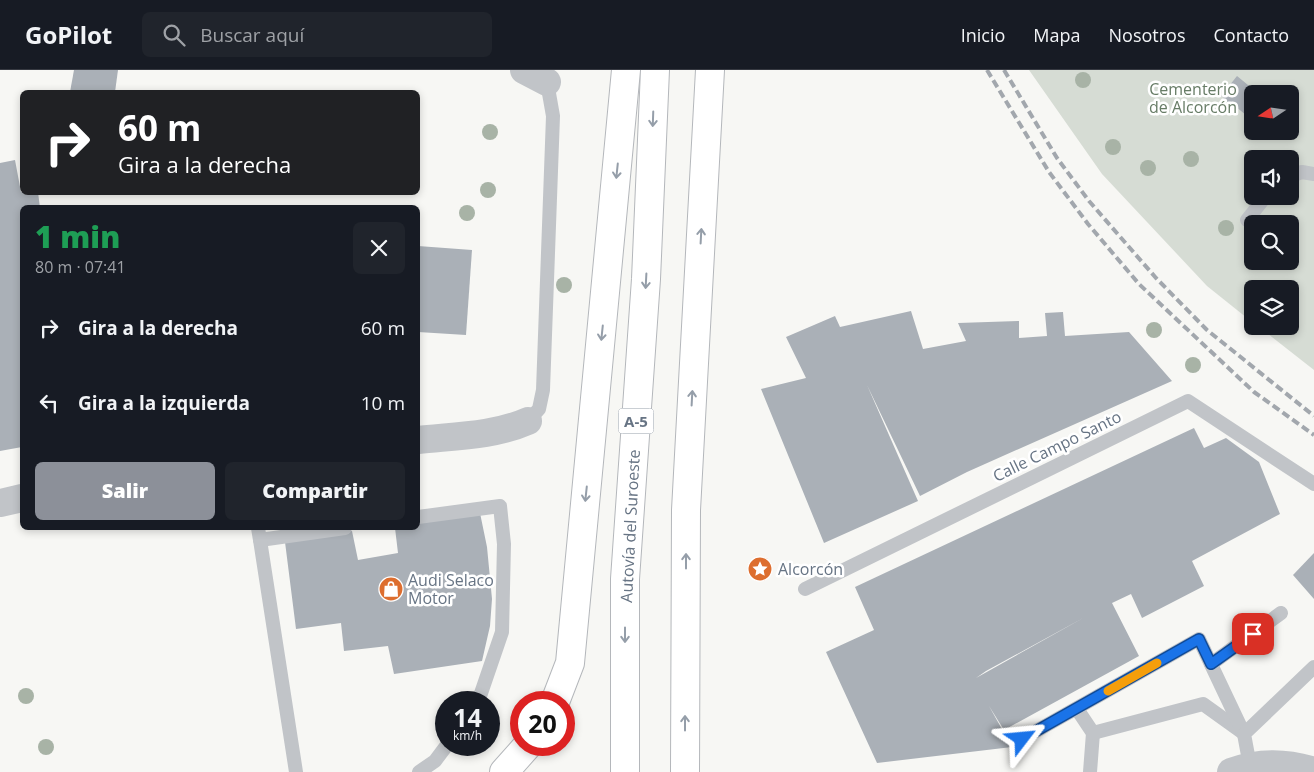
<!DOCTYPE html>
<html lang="es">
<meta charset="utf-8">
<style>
body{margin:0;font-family:"Open Sans",sans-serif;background:#20242c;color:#f1f3f6;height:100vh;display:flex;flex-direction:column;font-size:19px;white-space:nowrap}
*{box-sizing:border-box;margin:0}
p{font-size:16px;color:#9ea1a6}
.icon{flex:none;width:28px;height:28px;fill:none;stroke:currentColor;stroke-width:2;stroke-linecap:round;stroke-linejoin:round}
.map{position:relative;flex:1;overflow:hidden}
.drawer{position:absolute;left:20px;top:135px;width:400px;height:325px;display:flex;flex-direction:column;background:#171b24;border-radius:8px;box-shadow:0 2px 8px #0003}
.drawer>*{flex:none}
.guide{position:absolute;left:20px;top:20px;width:400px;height:105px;border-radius:8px;box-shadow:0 2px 8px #0003;background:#202124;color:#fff;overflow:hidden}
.needle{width:32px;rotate:257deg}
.tools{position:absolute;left:1244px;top:15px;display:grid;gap:10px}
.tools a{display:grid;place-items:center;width:55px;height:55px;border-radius:8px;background:#171b24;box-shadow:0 2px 8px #0003;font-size:25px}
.speed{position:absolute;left:435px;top:621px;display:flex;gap:10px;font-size:25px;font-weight:700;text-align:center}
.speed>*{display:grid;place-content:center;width:65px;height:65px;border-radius:50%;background:#171b24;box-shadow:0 2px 8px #0003;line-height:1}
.speed small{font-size:12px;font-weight:400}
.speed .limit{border:8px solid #d22;background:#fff;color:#111}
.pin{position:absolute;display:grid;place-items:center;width:42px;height:42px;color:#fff;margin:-21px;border-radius:10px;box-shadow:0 2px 8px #0006}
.me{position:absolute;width:55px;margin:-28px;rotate:61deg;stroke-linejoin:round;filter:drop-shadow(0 0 4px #0008)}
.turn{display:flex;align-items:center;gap:18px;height:105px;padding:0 15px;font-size:22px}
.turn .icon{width:65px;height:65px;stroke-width:2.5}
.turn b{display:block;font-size:35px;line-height:42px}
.round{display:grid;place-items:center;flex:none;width:52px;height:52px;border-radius:8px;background:#20242c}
.headline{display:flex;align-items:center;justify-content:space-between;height:85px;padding:0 15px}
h1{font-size:30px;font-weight:800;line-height:38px;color:#1e9e55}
.primary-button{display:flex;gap:10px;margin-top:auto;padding:10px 15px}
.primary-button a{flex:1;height:58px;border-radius:8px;background:#8c9099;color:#fff;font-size:20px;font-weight:800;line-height:58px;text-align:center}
.primary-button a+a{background:#20242c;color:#f1f3f6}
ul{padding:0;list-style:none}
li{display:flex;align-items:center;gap:15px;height:75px;padding:0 15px}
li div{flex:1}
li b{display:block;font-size:19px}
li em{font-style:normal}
header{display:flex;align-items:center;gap:30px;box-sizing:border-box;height:70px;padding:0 25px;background:#171b24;border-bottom:1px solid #363941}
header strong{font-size:24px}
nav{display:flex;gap:28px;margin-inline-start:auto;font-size:18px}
.search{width:350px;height:45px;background:#20242c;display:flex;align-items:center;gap:12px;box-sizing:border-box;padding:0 18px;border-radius:8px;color:#9ea1a6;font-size:19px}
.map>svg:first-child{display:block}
</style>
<header>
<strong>GoPilot</strong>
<div class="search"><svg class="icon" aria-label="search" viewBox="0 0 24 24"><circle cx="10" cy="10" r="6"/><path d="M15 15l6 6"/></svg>Buscar aquí</div>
<nav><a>Inicio</a><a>Mapa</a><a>Nosotros</a><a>Contacto</a></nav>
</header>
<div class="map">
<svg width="1314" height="702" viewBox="0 0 1314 702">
<rect width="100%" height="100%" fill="#f7f7f4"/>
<path fill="#d6dcd4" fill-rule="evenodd" d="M1029,0H1314V300L1258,256H1290V219H1252V252L1207,216L1102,104ZM1252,24H1290V61H1252ZM1252,89H1290V126H1252ZM1252,154H1290V191H1252Z"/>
<g fill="#aab0b7" fill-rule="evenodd">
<path d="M74,0H118L115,22H70Z"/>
<path d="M1237,6L1259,24H1252V50L1235,36L1229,39L1221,31L1224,28L1221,26Z"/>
<path d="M15,90L21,122H38L40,138H22V377L0,381V93Z"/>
<path d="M418,176L472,180L466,265L418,262Z"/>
<path d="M911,241L923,279L966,271L958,253L1019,251V268L1047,266L1045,243L1063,242L1065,266L1129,262L1172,311L967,402L920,426L867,315L918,431L824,473L761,319L806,308L786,267L835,246L840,257Z"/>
<path d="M1194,358L1204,378L1226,368L1259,392L1280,444L1192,491L1204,516L1142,548L1131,524L1112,533L1139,586L1004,660L989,636L1012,677L877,693L826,582L874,560L855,517ZM1085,547L976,608L986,601Z"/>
<path d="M480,443L487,477L492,529L490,556L482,591L394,604L388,576L344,581L341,553L296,559L285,472L352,461L358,490L398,483L395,458H418V452Z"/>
<path d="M1314,483V529L1293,505Z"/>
</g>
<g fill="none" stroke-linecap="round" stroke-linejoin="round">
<defs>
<g id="motorway">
<path d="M555,632L570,593L626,0"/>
<path d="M504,702L528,675"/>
<path d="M625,702V509L646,209L655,0"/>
<path d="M685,702L686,440L710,0"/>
</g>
</defs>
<use href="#motorway" stroke="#b4b7bb" stroke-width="30"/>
<g stroke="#c1c4c8" stroke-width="14">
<path d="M1290,106L1302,102L1314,104"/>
<path d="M1247,150L1266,126"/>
<path d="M528,351L539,339L543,320L553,46L547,12"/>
<path d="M418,447L500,436L504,474L502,562L478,632"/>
<path d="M258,458L260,470L345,458"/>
<path d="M260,470L296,702"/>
<path d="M805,519L1188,331L1314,414"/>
<path d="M1211,594L1281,543"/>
<path d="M1077,639L1093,663L1090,702"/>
<path d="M1093,663L1203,634L1242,662"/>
<path d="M1022,669L1199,569L1244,664"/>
<path d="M1250,696L1244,664L1314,597"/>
<path d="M419,702L435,691L447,675"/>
</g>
<g stroke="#c1c4c8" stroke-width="28">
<path d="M524,0L547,12"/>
<path d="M418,370C455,366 494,366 528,351"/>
<path d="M0,433L22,428"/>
</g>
<path stroke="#c1c4c8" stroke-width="28" d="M1231,702C1258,692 1286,692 1314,701"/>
<use href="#motorway" stroke="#fff" stroke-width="28"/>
<g stroke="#a2a7ad" stroke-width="4" stroke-dasharray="8 4" stroke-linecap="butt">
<path d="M987,0L1049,102L1088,154L1139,214L1254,322L1314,365"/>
<path d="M1004,0L1057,88L1089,131L1156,208L1207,260L1314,346"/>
</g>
</g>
<g fill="#a8b3a6">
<circle cx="1083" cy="10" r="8"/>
<circle cx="490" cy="62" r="8"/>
<circle cx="1113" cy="77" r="8"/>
<circle cx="1191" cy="89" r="8"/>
<circle cx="1148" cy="98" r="8"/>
<circle cx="488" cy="120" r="8"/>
<circle cx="467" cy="143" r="8"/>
<circle cx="1226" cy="158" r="8"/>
<circle cx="564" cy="215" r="8"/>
<circle cx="1154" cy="260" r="8"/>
<circle cx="1193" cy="295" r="8"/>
<circle cx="26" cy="626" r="8"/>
<circle cx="46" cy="677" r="8"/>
</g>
<defs><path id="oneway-shaft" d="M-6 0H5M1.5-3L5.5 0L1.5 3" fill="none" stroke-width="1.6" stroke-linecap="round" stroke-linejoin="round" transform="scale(1.25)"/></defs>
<g stroke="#959ea9">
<use href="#oneway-shaft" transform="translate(653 49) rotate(92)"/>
<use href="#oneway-shaft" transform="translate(617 101) rotate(96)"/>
<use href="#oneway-shaft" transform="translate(701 166) rotate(-87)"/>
<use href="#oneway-shaft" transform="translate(646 211) rotate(93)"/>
<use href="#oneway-shaft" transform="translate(602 263) rotate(96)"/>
<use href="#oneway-shaft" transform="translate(692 328) rotate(-87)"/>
<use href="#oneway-shaft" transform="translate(586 424) rotate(96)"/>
<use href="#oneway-shaft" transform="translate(686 491) rotate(-90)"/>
<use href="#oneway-shaft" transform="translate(625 565) rotate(90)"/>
<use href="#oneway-shaft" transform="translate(685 653) rotate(-90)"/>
</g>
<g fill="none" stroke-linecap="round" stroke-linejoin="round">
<defs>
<path id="route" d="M1022,669L1199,569L1211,594L1253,564"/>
</defs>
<use href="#route" stroke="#114b97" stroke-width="12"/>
<use href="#route" stroke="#1a73e8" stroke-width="9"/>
<path stroke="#f59e0b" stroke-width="9" d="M1108,621L1157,593"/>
</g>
<defs>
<symbol id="sight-disc" viewBox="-11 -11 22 22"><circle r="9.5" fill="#dd6e2f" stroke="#fff"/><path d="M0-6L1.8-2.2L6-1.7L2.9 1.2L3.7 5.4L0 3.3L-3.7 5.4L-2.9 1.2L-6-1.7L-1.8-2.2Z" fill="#fff"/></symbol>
<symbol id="shop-disc" viewBox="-11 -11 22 22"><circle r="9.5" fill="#dd6e2f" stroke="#fff"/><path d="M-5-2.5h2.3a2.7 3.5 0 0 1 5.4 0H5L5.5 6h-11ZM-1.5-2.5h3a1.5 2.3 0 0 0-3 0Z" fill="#fff"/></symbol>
</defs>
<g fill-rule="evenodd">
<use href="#sight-disc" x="746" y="485" width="28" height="28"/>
<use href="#shop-disc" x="377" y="505" width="28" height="28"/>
</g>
<g text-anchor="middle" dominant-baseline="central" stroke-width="5" stroke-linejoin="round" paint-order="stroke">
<rect fill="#fff" stroke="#959ea9" stroke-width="1" x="618.5" y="338.5" width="35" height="25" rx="4"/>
<g font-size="15" font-weight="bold" fill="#677484">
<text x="636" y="351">A-5</text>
</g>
<g font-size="16" fill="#677c66" stroke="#fff">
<text x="1193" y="19">Cementerio<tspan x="1193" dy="18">de Alcorcón</tspan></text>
</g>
<g font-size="16" fill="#677484" stroke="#fff">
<text transform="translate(1057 376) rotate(-26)">Calle Campo Santo</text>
<text transform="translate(630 456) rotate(-87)">Autovía del Suroeste</text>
</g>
<g font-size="16" fill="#677484" stroke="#fff" text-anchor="start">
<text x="778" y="499">Alcorcón</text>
<text x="408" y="510">Audi Selaco<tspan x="408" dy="18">Motor</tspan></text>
</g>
</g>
</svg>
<div class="tools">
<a><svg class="needle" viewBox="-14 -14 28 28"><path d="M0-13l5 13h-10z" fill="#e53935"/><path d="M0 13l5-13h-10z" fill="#9ea1a6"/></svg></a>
<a><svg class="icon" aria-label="sound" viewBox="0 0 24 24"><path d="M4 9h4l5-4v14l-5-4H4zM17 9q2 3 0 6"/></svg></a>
<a><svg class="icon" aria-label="search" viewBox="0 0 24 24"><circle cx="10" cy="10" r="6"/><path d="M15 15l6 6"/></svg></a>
<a><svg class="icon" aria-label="layers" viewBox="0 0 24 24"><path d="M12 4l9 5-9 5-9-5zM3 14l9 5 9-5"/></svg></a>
</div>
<div class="speed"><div>14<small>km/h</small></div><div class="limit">20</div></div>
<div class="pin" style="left:1253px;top:564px;background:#d93025"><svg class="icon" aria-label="arrive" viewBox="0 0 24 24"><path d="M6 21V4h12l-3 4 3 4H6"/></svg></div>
<svg class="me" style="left:1022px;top:669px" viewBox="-20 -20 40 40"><path d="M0-17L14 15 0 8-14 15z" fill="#1a73e8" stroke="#fff" stroke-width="4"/></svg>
<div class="guide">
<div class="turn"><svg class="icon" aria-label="right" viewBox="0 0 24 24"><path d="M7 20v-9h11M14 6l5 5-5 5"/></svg><div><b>60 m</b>Gira a la derecha</div></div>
</div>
<section class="drawer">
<div class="headline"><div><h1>1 min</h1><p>80 m · 07:41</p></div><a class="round"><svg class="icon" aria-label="close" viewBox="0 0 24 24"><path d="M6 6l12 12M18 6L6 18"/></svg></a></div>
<ul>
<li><svg class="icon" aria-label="right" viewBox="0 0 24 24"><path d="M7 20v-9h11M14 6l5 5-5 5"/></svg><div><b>Gira a la derecha</b></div><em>60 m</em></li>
<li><svg class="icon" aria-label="left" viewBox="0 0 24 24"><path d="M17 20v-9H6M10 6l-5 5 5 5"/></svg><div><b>Gira a la izquierda</b></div><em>10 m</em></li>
</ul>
<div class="primary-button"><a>Salir</a><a>Compartir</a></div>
</section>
</div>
